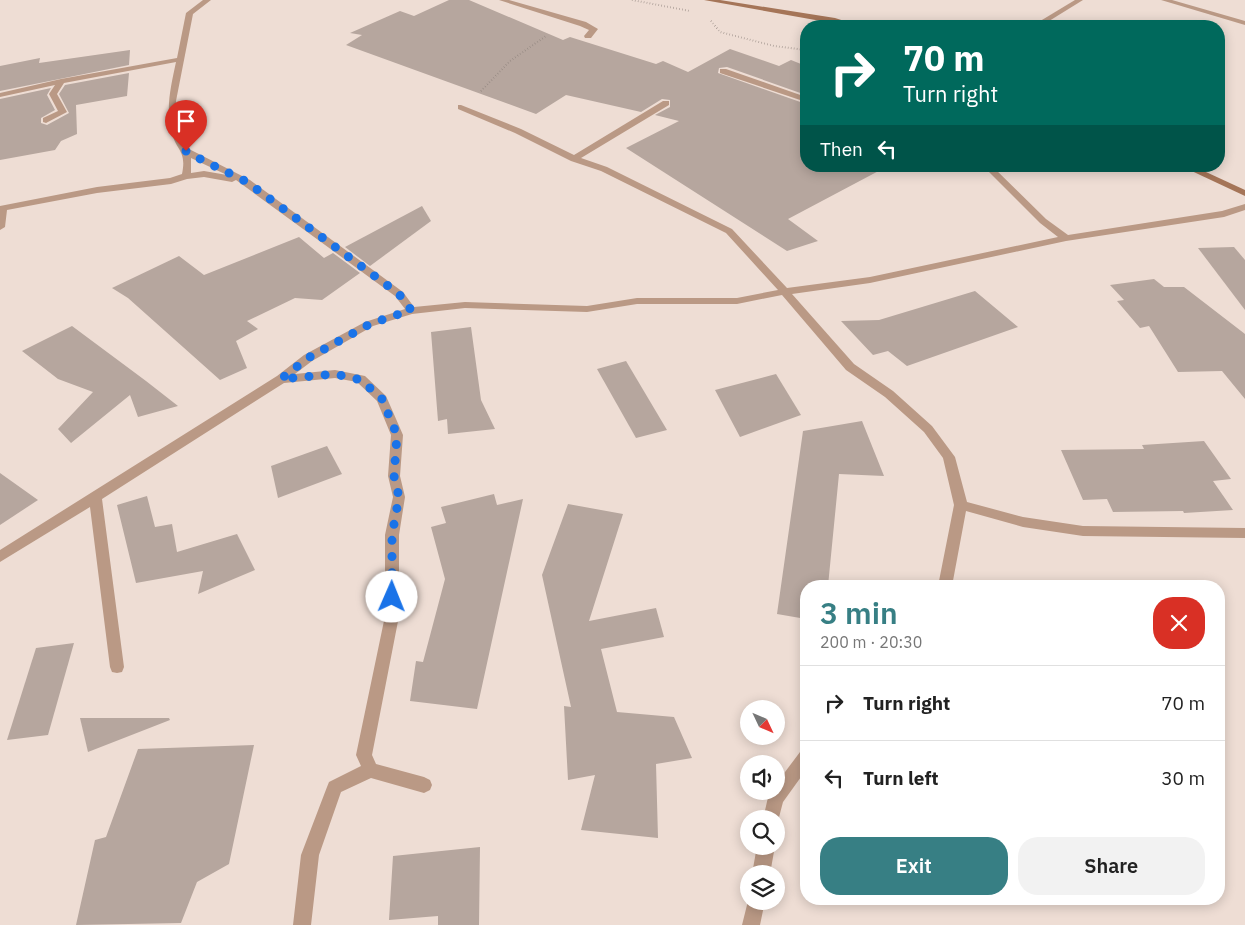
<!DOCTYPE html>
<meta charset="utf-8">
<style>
body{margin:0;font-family:"IBM Plex Sans",sans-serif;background:#f2f2f2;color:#222;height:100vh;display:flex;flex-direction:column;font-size:19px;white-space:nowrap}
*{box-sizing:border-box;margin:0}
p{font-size:16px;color:#767676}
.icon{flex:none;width:28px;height:28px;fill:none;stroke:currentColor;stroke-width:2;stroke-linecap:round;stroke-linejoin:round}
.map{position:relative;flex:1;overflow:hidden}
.side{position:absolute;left:800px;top:580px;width:425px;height:325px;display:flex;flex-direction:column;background:#fff;border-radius:20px;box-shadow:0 2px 12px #0003}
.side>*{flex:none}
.guide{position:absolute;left:800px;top:20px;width:425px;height:152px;border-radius:20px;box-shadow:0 2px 12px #0003;background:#00695c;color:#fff;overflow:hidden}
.needle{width:32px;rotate:134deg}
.controls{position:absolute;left:740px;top:700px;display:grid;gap:10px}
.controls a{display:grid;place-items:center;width:45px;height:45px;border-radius:50%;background:#fff;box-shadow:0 2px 12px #0003;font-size:25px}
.pin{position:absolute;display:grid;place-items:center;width:42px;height:42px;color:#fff;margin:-51px -21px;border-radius:50% 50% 50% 0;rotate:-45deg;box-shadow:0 0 5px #0007}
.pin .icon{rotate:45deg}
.me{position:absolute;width:55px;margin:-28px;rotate:1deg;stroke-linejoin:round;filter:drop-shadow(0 0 4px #0008)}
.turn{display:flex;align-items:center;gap:18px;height:105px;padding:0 20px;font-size:22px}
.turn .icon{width:65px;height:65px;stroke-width:2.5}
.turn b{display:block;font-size:35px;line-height:42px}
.then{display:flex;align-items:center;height:48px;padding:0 20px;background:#0003;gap:10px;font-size:19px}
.round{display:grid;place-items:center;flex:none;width:52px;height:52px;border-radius:20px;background:#f2f2f2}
.overview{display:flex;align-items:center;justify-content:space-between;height:85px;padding:0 20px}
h1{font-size:30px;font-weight:600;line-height:38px;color:#377f84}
.button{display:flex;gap:10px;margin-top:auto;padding:10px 20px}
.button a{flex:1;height:58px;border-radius:20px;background:#377f84;color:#fff;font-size:20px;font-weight:600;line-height:58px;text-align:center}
.button a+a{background:#f2f2f2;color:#222}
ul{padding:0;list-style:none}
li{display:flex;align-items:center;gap:15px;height:75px;padding:0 20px;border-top:1px solid #e0e0e0}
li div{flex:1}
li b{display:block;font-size:19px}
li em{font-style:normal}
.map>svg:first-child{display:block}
</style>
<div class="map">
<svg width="1245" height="925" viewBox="0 0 1245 925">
<rect width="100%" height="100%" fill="#eeddd4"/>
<g fill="#b6a69e">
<path d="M449,0H469L563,40L570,37L656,64L663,61L688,72L730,49L779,66L791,60L806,66V95L727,67L719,68L718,73L806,104V166H888L788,219L818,241L787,251L626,148L679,121L655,115L670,107V100L662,99L641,112L566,95L536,114L346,45L362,35L350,33L400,11L414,16Z"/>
<path d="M130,50L129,65L0,91V66L40,58L39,63Z"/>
<path d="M129,73L127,96L76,105L77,134L61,141L55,150L0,160V99L51,88L47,95L55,110L41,118V123L47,125L69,113L59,94L65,85Z"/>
<path d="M422,206L431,221L370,266L345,247Z"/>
<path d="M299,237L324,258L333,253L360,273L322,300L295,298L247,321L258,329L236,341L247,368L220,380L128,298L112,288L179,256L204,275Z"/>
<path d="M1234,247L1245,260V310L1198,248Z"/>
<path d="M1154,279L1164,287H1184L1245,334V399L1222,371L1178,372L1149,326L1140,328L1117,301L1124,300L1110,285Z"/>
<path d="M975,291L1018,327L907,366L888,351L873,355L841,321L879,320Z"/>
<path d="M72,326L146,381L178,406L138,417L130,395L71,443L58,429L93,392L58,379L22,351Z"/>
<path d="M471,327L481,400L495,429L448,434L447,419L438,421L431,332Z"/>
<path d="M626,361L667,430L636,438L597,369Z"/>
<path d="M776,374L801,415L740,437L715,390Z"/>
<path d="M862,421L884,476L839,474L828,586H806V619L777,614L803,431Z"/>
<path d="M1204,441L1231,479L1213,481L1233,510L1184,513L1183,511L1113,512L1107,499L1083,500L1061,450L1144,449L1142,445Z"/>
<path d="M327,446L342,474L278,498L271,466Z"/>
<path d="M0,473L38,500L0,525Z"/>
<path d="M494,494L497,505L523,499L477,709L410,701L416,661L423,662L445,579L431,527L446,523L441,507Z"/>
<path d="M147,496L155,527L172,524L177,552L237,534L255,570L198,594L203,571L136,583L117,505Z"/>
<path d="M568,504L623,514L589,621L656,608L664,637L601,649L617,712L674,717L692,758L656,764L658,838L581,830L595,775L568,780L564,706L571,707L542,575Z"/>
<path d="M74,643L48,735L7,740L36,648Z"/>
<path d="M80,718H169L170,720L88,752Z"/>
<path d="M254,745L229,864L197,882L181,923L76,925L95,840L106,837L138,749Z"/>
<path d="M480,847L479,925H438V916L389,920L393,856Z"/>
</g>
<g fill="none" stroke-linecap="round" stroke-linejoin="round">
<g stroke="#8c817b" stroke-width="2" stroke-dasharray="0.5 2.5" stroke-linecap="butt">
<path d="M632,0L690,11"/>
<path d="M711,21L720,32L774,46L806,50"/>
<path d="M481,91L510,61L546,36"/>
</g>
<g fill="#ba9985" fill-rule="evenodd">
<path d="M203,0H211L193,14L176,101L180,135L189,149L250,180L403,292L414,307L465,302L587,306L637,298H737L778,290L726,233L601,171L571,161L515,133L458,109V105H461L521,129L574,155L663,101H669V105L581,158L607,167L732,229L787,288L870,277L1058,237L1040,223L983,166H992L1046,219L1068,235L1222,211L1245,204V210L1224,217L1066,241L870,283L792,294L854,364L893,391L932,426L955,457L967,502L1023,517L1083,526L1245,528V538L1083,536L1023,527L966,511L952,586H938L954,505L943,458L924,432L885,397L846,370L782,295L737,304H637L587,312L465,308L412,314L373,326L312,361L295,374L335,370L365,376L386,396L403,435L400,476L405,497L399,535V616L372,755L376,764L424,777L430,780L432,785L430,790L424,793L371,778L341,792L319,855L311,925H293L301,855L327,787L329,782L361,766L356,755L385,616V535L393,497L388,476L391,435L377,401L357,382L335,378L284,383L102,499L124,667L122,672L117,673L112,672L110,667L90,507L0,562V550L277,376L304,355L365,322L405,309L395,296L236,180L232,182L204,177L187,179L171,184L97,193L7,210L5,227L0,230V206L97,187L170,178L182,174C187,150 176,151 172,133C165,109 171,86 176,62L64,83L57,94L67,112L46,123L43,122V118L58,111L49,94L55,85L0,97V93L61,79L177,58L186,13ZM191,158L227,175L204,171L191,173Z"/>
<path d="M499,0H509L586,22L598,29L591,38H585L584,36L589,30L580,26Z"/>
<path d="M1075,0H1083L1041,26H1032Z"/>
<path d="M1161,0H1172L1245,21V25Z"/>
<path d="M720,69H726L806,97V102L720,73Z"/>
<path d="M806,750V770L783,802L777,825L776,819H763L769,793L771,791H776V784L800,752Z"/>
<path d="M757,846H775L770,874H752Z"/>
<path d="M749,897V901H765L760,925H742Z"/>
</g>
<g fill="#a57558" fill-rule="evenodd">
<path d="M704,0H720L835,18L860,26H849Z"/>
<path d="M1181,166H1193L1245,190V196Z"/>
</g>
</g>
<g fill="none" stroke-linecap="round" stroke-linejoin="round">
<path stroke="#1a73e8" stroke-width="9" stroke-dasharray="0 16.2" d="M186,151C206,163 226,171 247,182L399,294L411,310L370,324L308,358L281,379L335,374L361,380L382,399L397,435L394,476L399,497L392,535V597"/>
</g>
</svg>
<div class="controls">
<a><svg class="needle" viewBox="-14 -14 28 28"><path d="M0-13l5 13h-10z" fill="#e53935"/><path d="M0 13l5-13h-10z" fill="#767676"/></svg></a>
<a><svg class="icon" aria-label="sound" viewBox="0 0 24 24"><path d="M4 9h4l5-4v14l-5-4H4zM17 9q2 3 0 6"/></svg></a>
<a><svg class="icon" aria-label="search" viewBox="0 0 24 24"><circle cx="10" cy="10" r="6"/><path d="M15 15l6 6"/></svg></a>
<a><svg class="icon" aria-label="layers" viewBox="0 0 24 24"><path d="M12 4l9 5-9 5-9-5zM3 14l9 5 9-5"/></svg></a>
</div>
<div class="pin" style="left:186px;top:151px;background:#d93025"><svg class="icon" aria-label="arrive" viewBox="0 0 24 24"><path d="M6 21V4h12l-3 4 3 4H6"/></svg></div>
<svg class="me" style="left:392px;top:597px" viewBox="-20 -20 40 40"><circle r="19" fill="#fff"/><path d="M0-13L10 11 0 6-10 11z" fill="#1a73e8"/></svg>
<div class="guide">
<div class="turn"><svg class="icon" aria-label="right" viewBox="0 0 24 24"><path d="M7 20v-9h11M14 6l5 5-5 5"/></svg><div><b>70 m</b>Turn right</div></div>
<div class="then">Then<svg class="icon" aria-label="left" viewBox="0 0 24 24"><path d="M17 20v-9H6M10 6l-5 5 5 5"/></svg></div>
</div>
<section class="side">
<div class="overview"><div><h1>3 min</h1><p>200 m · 20:30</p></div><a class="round" style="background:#d93025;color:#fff"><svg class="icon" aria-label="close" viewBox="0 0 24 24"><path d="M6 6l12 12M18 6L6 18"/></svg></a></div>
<ul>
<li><svg class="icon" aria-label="right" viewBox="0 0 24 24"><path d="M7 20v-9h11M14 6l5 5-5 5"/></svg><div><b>Turn right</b></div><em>70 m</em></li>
<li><svg class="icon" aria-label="left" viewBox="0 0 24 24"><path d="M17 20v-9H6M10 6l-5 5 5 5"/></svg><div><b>Turn left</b></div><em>30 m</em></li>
</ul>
<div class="button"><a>Exit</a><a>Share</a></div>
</section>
</div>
